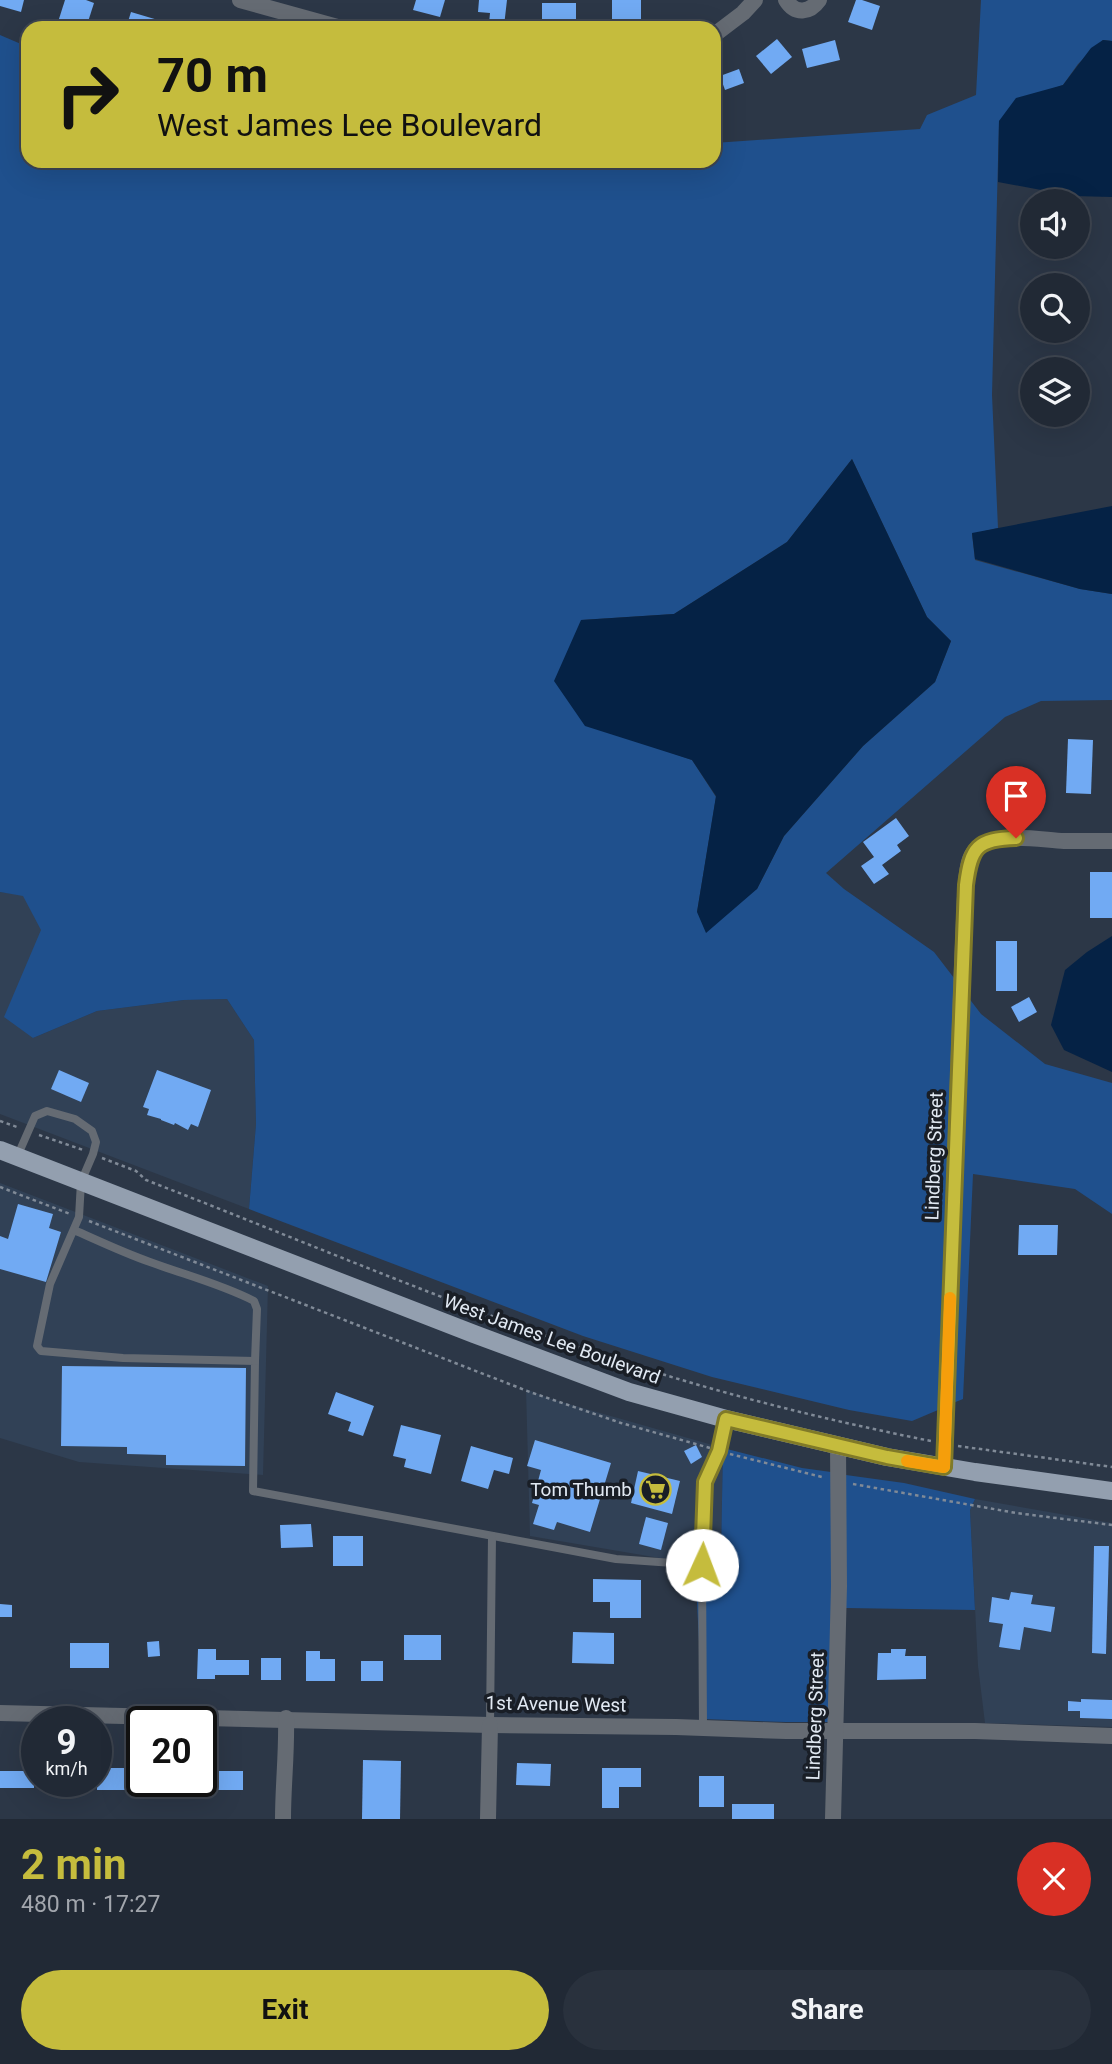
<!DOCTYPE html>
<meta charset="utf-8">
<style>
body{margin:0;font-family:Roboto,sans-serif;background:#29313d;color:#f1f3f6;height:100vh;display:flex;flex-direction:column;font-size:26px;white-space:nowrap}
*{box-sizing:border-box;margin:0}
p{font-size:23px;color:#a2a6ad}
.icon{flex:none;width:38px;height:38px;fill:none;stroke:currentColor;stroke-width:2;stroke-linecap:round;stroke-linejoin:round}
.map{position:relative;height:1819px;overflow:hidden}
.drawer{display:flex;flex-direction:column;background:#212935;flex:1}
.drawer>*{flex:none}
.banner{position:absolute;left:21px;top:21px;width:700px;height:147px;border-radius:21px;box-shadow:0 7px 28px #0002,0 0 0 2px #3e4550;background:#c5bc3d;color:#111;overflow:hidden}
.buttons{position:absolute;left:1020px;top:189px;display:grid;gap:14px}
.buttons a{display:grid;place-items:center;width:70px;height:70px;border-radius:50%;background:#212935;box-shadow:0 7px 28px #0002,0 0 0 2px #3e4550;font-size:35px}
.speed{position:absolute;left:21px;top:1706px;display:flex;gap:14px;font-size:35px;font-weight:700;text-align:center}
.speed>*{display:grid;place-content:center;width:91px;height:91px;border-radius:50%;background:#212935;box-shadow:0 7px 28px #0002,0 0 0 2px #3e4550;line-height:1}
.speed small{font-size:18px;font-weight:400}
.speed .limit{border:4px solid #111;border-radius:10px;background:#fff;color:#111}
.pin{position:absolute;display:grid;place-items:center;width:60px;height:60px;color:#fff;margin:-72px -30px;border-radius:50% 50% 50% 0;rotate:-45deg;box-shadow:0 0 7px #0007}
.pin .icon{rotate:45deg}
.me{position:absolute;width:77px;margin:-38px;rotate:2deg;stroke-linejoin:round;filter:drop-shadow(0 0 5px #0008)}
.turn{display:flex;align-items:center;gap:24px;height:147px;padding:0 21px;font-size:32px}
.turn .icon{width:91px;height:91px;stroke-width:2.5}
.turn b{display:block;font-size:49px;line-height:60px}
.round{display:grid;place-items:center;flex:none;width:74px;height:74px;border-radius:37px;background:#29313d}
.headline{display:flex;align-items:center;justify-content:space-between;height:119px;padding:0 21px}
h1{font-size:42px;font-weight:700;line-height:52px;color:#c5bc3d}
.action{display:flex;gap:14px;margin-top:auto;padding:14px 21px}
.action a{flex:1;height:80px;border-radius:42px;background:#c5bc3d;color:#111;font-size:28px;font-weight:700;line-height:80px;text-align:center}
.action a+a{background:#29313d;color:#f1f3f6}
.map>svg:first-child{display:block}
</style>
<div class="map">
<svg width="1112" height="1819" viewBox="0 0 1112 1819">
<rect width="100%" height="100%" fill="#2c3747"/>
<g fill="#314156">
<path d="M0,892L23,895L42,930L27,967L33,1038L97,1011L184,1000L227,999L254,1040L256,1124L249,1209L0,1114Z"/>
<path d="M0,1183L268,1286L263,1475L79,1462L0,1438Z"/>
<path d="M526,1389L551,1399L723,1448L721,1552L695,1564L530,1536Z"/>
<path d="M975,1499L1112,1523V1727L985,1723L978,1666L970,1510Z"/>
</g>
<g fill="#1f508d" fill-rule="evenodd">
<path d="M981,0H1112V41L1103,40L1078,64L1063,85L1041,93L999,121L992,395L998,528L972,534L975,560L1080,589L1112,594V700L1041,701L1005,717L826,873L844,889L934,952L954,978L938,1410L912,1421L849,1410L712,1377L583,1336L249,1209L256,1124L254,1040L227,999L184,1000L97,1011L33,1038L4,1017L41,930L23,896L0,892V35L28,47V161H714V143L920,129L927,115L976,95ZM852,459L927,617L951,641L935,682L863,746L784,836L757,889L697,912L716,797L692,760L640,742L581,620L674,614L787,542Z"/>
<path d="M968,997L981,1014L1045,1064L1112,1083V1214L1075,1189L973,1174L963,1399L953,1403Z"/>
<path d="M723,1448L802,1468L831,1472L832,1586L828,1722H786L703,1719L695,1564L721,1552Z"/>
<path d="M846,1475L904,1483L975,1499L970,1510L975,1610L846,1608Z"/>
</g>
<g fill="#052245">
<path d="M1103,40L1112,41V197L1073,196L998,182L999,121L1016,98L1063,85L1091,48Z"/>
<path d="M852,459L927,617L951,641L935,682L863,746L784,836L757,889L706,933L697,912L716,796L692,760L585,726L554,681L581,620L674,614L787,542Z"/>
<path d="M1112,506V594L1080,589L975,559L972,533Z"/>
<path d="M1112,936V1072L1064,1050L1051,1025L1065,970L1087,952Z"/>
</g>
<g fill="#71aaf3">
<path d="M0,0H24L21,12L0,6Z"/>
<path d="M65,0H86L94,3L86,28H76L58,22Z"/>
<path d="M416,0H445L440,17L413,10Z"/>
<path d="M479,0H507L504,26L489,24L490,13L478,12Z"/>
<rect x="612" y="0" width="29" height="23"/>
<path d="M856,0H862L880,6L872,30L848,22Z"/>
<rect x="542" y="3" width="34" height="25"/>
<path d="M131,12L158,20L155,28H126Z"/>
<path d="M777,39L792,57L771,74L756,56Z"/>
<path d="M835,40L840,60L807,68L802,49Z"/>
<path d="M739,69L744,83L725,90L720,76Z"/>
<path d="M1068,739L1093,740L1091,794L1066,793Z"/>
<path d="M896,818L909,836L897,845L901,851L882,865L889,874L874,884L861,866L874,857L863,842Z"/>
<rect x="1090" y="872" width="22" height="46"/>
<rect x="996" y="941" width="21" height="50"/>
<path d="M1029,997L1037,1012L1019,1022L1011,1007Z"/>
<path d="M59,1070L89,1083L81,1102L51,1089Z"/>
<path d="M157,1070L211,1090L198,1127L191,1124L188,1130L175,1123L174,1125L161,1120V1119L147,1115L149,1109L143,1107Z"/>
<path d="M18,1204L53,1214L49,1228L61,1232L46,1282L0,1269V1236L8,1239Z"/>
<path d="M1019,1225H1058L1057,1255H1018Z"/>
<path d="M62,1366L246,1368L245,1466L166,1465V1455L127,1454V1447L61,1446Z"/>
<path d="M336,1392L374,1406L363,1436L348,1431L351,1422L328,1414Z"/>
<path d="M401,1425L441,1435L431,1474L404,1467L406,1459L393,1456Z"/>
<path d="M535,1440L611,1463L590,1532L557,1522L554,1530L533,1524L539,1505L532,1503L541,1470L527,1466Z"/>
<path d="M696,1445L702,1457L691,1464L684,1451Z"/>
<path d="M471,1446L513,1458L509,1474L494,1470L488,1489L461,1481Z"/>
<path d="M638,1471L680,1481L672,1514L631,1503Z"/>
<path d="M646,1517L668,1523L661,1550L639,1544Z"/>
<path d="M311,1524L313,1547L281,1548L280,1525Z"/>
<rect x="333" y="1536" width="30" height="30"/>
<path d="M1094,1546H1109L1106,1654L1092,1653Z"/>
<path d="M593,1579L641,1580V1618H610V1602H593Z"/>
<path d="M1011,1592L1033,1595L1031,1604L1055,1607L1051,1632L1024,1627L1020,1650L999,1647L1003,1624L989,1622L992,1597L1009,1600Z"/>
<path d="M0,1604L12,1605V1617H0Z"/>
<path d="M573,1632L614,1633V1664L572,1663Z"/>
<rect x="404" y="1635" width="37" height="25"/>
<path d="M159,1641L160,1656L148,1657L147,1642Z"/>
<rect x="70" y="1643" width="39" height="25"/>
<path d="M198,1649H216V1660H249V1675H215V1679H197Z"/>
<path d="M891,1649H906L905,1656H926V1679L877,1680L878,1653H891Z"/>
<path d="M306,1651H320V1659H335V1681H306Z"/>
<rect x="261" y="1658" width="20" height="22"/>
<rect x="361" y="1661" width="22" height="20"/>
<path d="M1081,1699L1112,1700V1719L1080,1718V1711H1068V1701L1081,1702Z"/>
<path d="M363,1760L401,1761L400,1819H362Z"/>
<path d="M517,1763L551,1764L550,1786L516,1785Z"/>
<rect x="97" y="1768" width="45" height="22"/>
<path d="M602,1768H641V1787H619V1808H602Z"/>
<rect x="0" y="1771" width="34" height="17"/>
<rect x="211" y="1771" width="32" height="19"/>
<rect x="699" y="1776" width="25" height="31"/>
<rect x="46" y="1782" width="36" height="6"/>
<rect x="157" y="1782" width="36" height="8"/>
<rect x="732" y="1804" width="42" height="15"/>
</g>
<g fill="none" stroke-linecap="round" stroke-linejoin="round">
<g stroke="#808a97" stroke-width="2.5" stroke-dasharray="3.5 3.5" stroke-linecap="butt">
<path d="M0,1121L17,1127"/>
<path d="M39,1135L83,1150"/>
<path d="M102,1158L136,1171L146,1180C293,1237 438,1299 587,1350C699,1388 815,1418 931,1441"/>
<path d="M0,1187L70,1214"/>
<path d="M89,1221L530,1392L621,1423L710,1448"/>
<path d="M958,1446L1112,1467"/>
<path d="M730,1454L822,1477"/>
<path d="M853,1484L1016,1513L1112,1525"/>
</g>
<g stroke="#656b73" stroke-width="8">
<path d="M17,1157L35,1116L47,1111L75,1119L92,1131L96,1142L93,1154L81,1182L79,1217L50,1284L37,1346L41,1351L123,1358L255,1361L253,1491L616,1559L702,1565"/>
<path d="M74,1230C99,1241 124,1253 150,1262C185,1275 221,1284 254,1301L257,1309L255,1361"/>
<path d="M490,1725L492,1536"/>
<path d="M703,1728L702,1565L705,1482L719,1451L726,1419"/>
</g>
<g stroke="#656b73" stroke-width="16">
<path d="M240,0L341,28"/>
<path d="M786,0C795,15 810,13 819,0"/>
<path d="M714,35L743,13L755,0"/>
<path d="M944,1467L962,966C963,942 964,919 965,896C966,885 966,869 970,859C982,827 1038,840 1064,841C1080,841 1096,841 1112,841"/>
<path d="M0,1713L490,1725L676,1727L786,1731H975L1112,1736"/>
<path d="M283,1819C283,1785 287,1752 286,1718"/>
<path d="M488,1819L490,1725"/>
<path d="M833,1819L839,1586L838,1446"/>
</g>
<path stroke="#939faf" stroke-width="18" d="M0,1150L474,1334L629,1392L726,1419L887,1457L975,1472L1112,1491"/>
</g>
<g fill="none" stroke-linecap="round" stroke-linejoin="round">
<defs>
<path id="route" d="M702,1565L705,1482L719,1451L726,1419L887,1457L944,1467L966,885C971,847 977,839 1016,838"/>
</defs>
<use href="#route" stroke="#807a28" stroke-width="18"/>
<use href="#route" stroke="#c5bc3d" stroke-width="12"/>
<path stroke="#f59e0b" stroke-width="12" d="M907,1461L944,1467L950,1298"/>
</g>
<defs>
<symbol id="supermarket-ring" viewBox="-11 -11 22 22"><circle r="9.5" fill="#191e26" stroke="#c5bc3d" stroke-width="1.5"/><path d="M-6-5.5h2.5l.6 2H6L4.5 2H-2.5L-4.4-4H-6ZM-1.5 3.2a1.3 1.3 0 1 0 .1 0ZM3 3.2a1.3 1.3 0 1 0 .1 0Z" fill="#c5bc3d"/></symbol>
</defs>
<g fill-rule="evenodd">
<use href="#supermarket-ring" x="638" y="1472" width="35" height="35"/>
</g>
<g text-anchor="middle" dominant-baseline="central" stroke-width="7" stroke-linejoin="round" paint-order="stroke">
<g font-size="19" fill="#e1e9f3" stroke="#191e26">
<text transform="translate(934 1156) rotate(-88)">Lindberg Street</text>
<text transform="translate(552 1339) rotate(20)">West James Lee Boulevard</text>
<text transform="translate(556 1704) rotate(1)">1st Avenue West</text>
<text transform="translate(815 1716) rotate(-88)">Lindberg Street</text>
</g>
<g font-size="19" fill="#e1e9f3" stroke="#191e26" text-anchor="end">
<text x="632" y="1489">Tom Thumb</text>
</g>
</g>
</svg>
<div class="buttons">
<a><svg class="icon" aria-label="sound" viewBox="0 0 24 24"><path d="M4 9h4l5-4v14l-5-4H4zM17 9q2 3 0 6"/></svg></a>
<a><svg class="icon" aria-label="search" viewBox="0 0 24 24"><circle cx="10" cy="10" r="6"/><path d="M15 15l6 6"/></svg></a>
<a><svg class="icon" aria-label="layers" viewBox="0 0 24 24"><path d="M12 4l9 5-9 5-9-5zM3 14l9 5 9-5"/></svg></a>
</div>
<div class="speed"><div>9<small>km/h</small></div><div class="limit">20</div></div>
<div class="pin" style="left:1016px;top:838px;background:#d93025"><svg class="icon" aria-label="arrive" viewBox="0 0 24 24"><path d="M6 21V4h12l-3 4 3 4H6"/></svg></div>
<svg class="me" style="left:702px;top:1565px" viewBox="-20 -20 40 40"><circle r="19" fill="#fff"/><path d="M0-13L10 11 0 6-10 11z" fill="#c5bc3d"/></svg>
<div class="banner">
<div class="turn"><svg class="icon" aria-label="right" viewBox="0 0 24 24"><path d="M7 20v-9h11M14 6l5 5-5 5"/></svg><div><b>70 m</b>West James Lee Boulevard</div></div>
</div>
</div>
<section class="drawer">
<div class="headline"><div><h1>2 min</h1><p>480 m · 17:27</p></div><a class="round" style="background:#d93025;color:#fff"><svg class="icon" aria-label="close" viewBox="0 0 24 24"><path d="M6 6l12 12M18 6L6 18"/></svg></a></div>
<div class="action"><a>Exit</a><a>Share</a></div>
</section>
